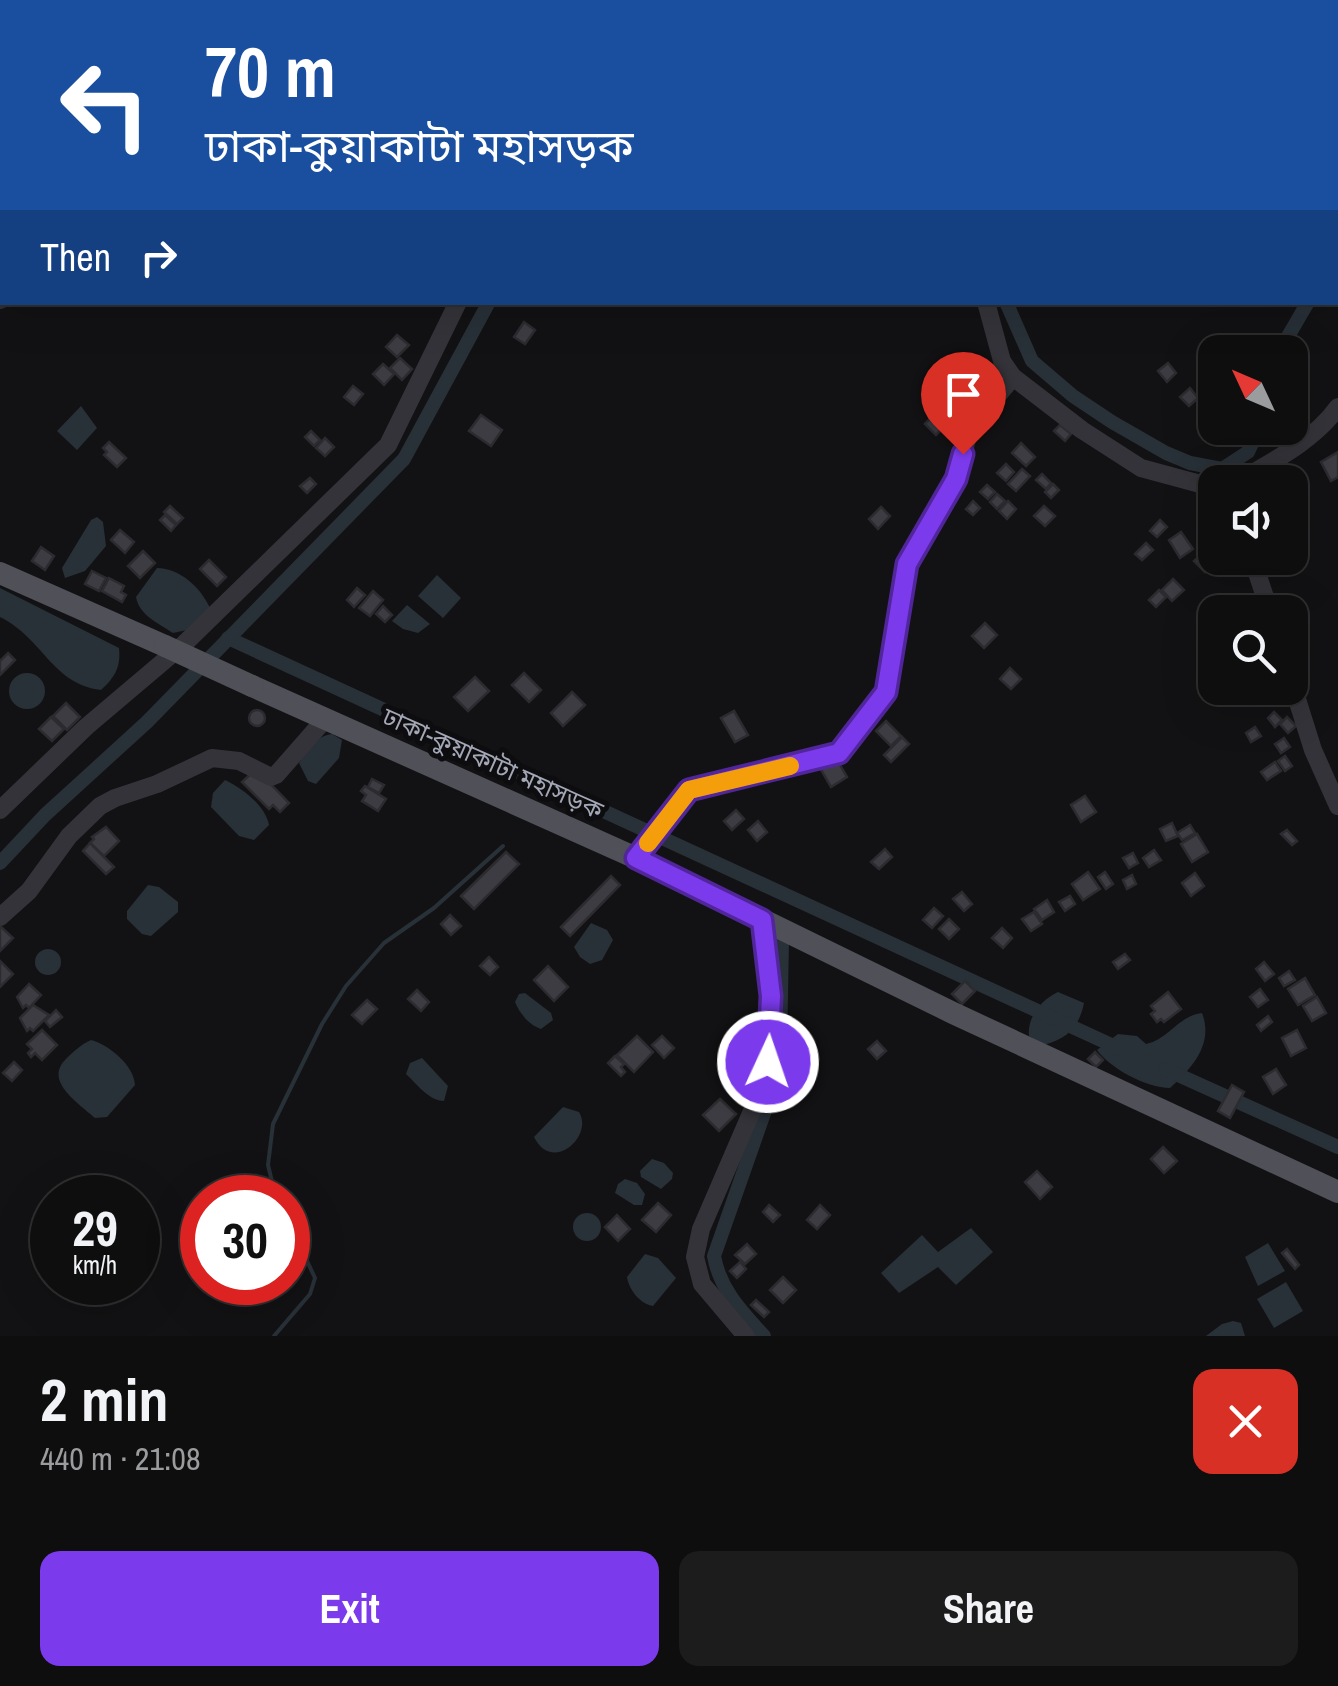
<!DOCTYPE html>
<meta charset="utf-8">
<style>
body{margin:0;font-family:"Archivo Narrow","Noto Sans Bengali",sans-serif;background:#1c1c1d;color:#f1f3f6;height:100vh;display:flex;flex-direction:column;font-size:38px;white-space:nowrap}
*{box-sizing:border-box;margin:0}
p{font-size:32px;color:#9b9c9e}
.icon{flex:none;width:55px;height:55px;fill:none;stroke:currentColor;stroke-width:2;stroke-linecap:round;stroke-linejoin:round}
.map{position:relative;height:1336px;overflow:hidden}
.side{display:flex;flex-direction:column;background:#0e0e0f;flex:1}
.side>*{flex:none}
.guide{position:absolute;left:0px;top:0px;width:1340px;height:305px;box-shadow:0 10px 40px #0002,0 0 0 2px #2e2e2f;background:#1a4fa0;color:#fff;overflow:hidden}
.needle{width:65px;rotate:314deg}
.fabs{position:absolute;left:1198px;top:335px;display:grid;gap:20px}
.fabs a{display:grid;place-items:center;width:110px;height:110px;border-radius:20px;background:#0e0e0f;box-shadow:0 10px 40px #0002,0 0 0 2px #2e2e2f;font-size:50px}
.speed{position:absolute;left:30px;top:1175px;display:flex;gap:20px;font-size:50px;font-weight:700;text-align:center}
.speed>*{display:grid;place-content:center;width:130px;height:130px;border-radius:50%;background:#0e0e0f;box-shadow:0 10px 40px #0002,0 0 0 2px #2e2e2f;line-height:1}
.speed small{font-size:25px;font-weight:400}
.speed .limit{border:15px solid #d22;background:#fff;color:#111}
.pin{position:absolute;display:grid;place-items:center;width:85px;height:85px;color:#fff;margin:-102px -42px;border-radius:50% 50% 50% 0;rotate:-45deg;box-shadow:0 0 10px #0007}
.pin .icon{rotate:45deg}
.me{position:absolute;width:110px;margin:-55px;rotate:3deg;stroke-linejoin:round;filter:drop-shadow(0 0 8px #0008)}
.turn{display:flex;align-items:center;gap:35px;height:210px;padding:0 40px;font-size:45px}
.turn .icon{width:130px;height:130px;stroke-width:2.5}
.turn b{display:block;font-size:70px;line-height:85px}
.then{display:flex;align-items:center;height:95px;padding:0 40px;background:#0003;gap:20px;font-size:38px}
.round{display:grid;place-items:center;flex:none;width:105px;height:105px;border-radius:20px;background:#1c1c1d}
.head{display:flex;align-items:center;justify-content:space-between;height:170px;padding:0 40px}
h1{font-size:60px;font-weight:700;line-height:75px}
.button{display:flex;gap:20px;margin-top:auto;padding:20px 40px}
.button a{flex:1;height:115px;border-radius:20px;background:#7c3aed;color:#fff;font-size:40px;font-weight:700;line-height:115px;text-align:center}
.button a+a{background:#1c1c1d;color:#f1f3f6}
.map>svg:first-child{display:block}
</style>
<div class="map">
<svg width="1338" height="1336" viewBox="0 0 1338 1336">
<rect width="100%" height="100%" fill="#121214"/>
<g fill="#283038">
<path d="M81,406L97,428L77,450L57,431Z"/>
<path d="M97,517L103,522L106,546L85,571L65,578L62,568L91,520Z"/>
<path d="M157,568C180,568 201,588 210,608L187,630L173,633C158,623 139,615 136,597Z"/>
<path d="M437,575L461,598L443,618L418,596Z"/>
<path d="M0,588L119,648C121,667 115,677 101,690C52,684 43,638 0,617Z"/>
<path d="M407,605L430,624L418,633L403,629L392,621Z"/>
<circle cx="27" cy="691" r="18"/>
<path d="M332,734L342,740L339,758L316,784L308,781L299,763C307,749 316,736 332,734Z"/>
<path d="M225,780C243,789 265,805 269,825L254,840L239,836L211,807L213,793Z"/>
<path d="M148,885L159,887L178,902V912L151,936L142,934L127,919V911Z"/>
<path d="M591,923L607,930L613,940L602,960L590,964L580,957L574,947Z"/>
<circle cx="48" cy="962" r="13"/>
<path d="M1058,992L1084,1003C1079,1027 1068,1038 1044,1045L1029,1036C1027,1017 1041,1000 1058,992Z"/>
<path d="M525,993L551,1013L553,1020L541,1029C529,1025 520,1014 515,1002L519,994Z"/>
<path d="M1202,1013C1214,1044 1192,1068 1170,1088C1146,1088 1110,1068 1097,1050L1118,1034L1137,1036L1146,1044C1169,1039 1178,1016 1202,1013Z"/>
<path d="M91,1040C109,1045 134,1065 135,1085L107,1117L95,1118C80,1104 44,1082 65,1060C73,1052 80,1045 91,1040Z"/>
<path d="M422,1058L448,1086L444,1101C429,1101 417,1084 406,1074L410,1063Z"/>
<path d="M563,1107L579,1112C594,1136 552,1174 534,1137Z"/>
<path d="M652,1159L664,1163L673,1173L672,1179L661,1189L641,1177L640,1171Z"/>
<path d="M625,1179L637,1183L645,1194L642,1205H634L615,1193L618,1184Z"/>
<circle cx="587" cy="1227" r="14"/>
<path d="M971,1228L993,1252L956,1285L938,1267L899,1293L881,1273L922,1235L938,1252Z"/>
<path d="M1268,1243L1285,1271L1258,1286L1245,1257Z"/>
<path d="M645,1254L658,1258L676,1278L653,1306C640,1304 629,1290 627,1277Z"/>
<path d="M1286,1282L1303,1311L1274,1328L1257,1299Z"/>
<path d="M1233,1321L1241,1323L1245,1336H1206L1222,1324Z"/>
</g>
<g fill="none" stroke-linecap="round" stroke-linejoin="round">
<g stroke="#283038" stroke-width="4">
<path d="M276,1198L268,1165L273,1124L322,1024L346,986L384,943L434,908L503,846"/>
<path d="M274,1336L310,1294L315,1278L288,1220"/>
</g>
<g stroke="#283038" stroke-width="14">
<path d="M787,0L792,2"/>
<path d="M667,2L670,0"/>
<path d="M1006,302L1032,361L1073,396L1112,422L1166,453L1190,463L1222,469L1248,452L1259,428"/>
<path d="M1279,352L1308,302"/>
<path d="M228,638L1118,1048"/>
<path d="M0,863L45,815L147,722L404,459L489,302"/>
<path d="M1165,1069L1338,1147"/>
<path d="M764,1336C742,1312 720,1290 714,1256L774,1085L780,1050L782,941"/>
</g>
<g stroke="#283038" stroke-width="22">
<path d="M235,2L237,0"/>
<path d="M0,298L2,295"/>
</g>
</g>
<g fill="#3c3c42" stroke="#2c2c30" stroke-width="2.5">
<path d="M524,322L535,330L525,344L514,337Z"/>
<path d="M397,335L409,345L397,357L386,347Z"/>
<path d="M400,358L412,369L402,380L390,368Z"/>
<path d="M967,362L976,371L966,381L957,371Z"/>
<path d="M1168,363L1176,373L1167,382L1158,371Z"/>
<path d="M383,364L394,374L384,385L373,374Z"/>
<path d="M941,376L948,382L940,390L934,384Z"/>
<path d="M934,384L941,391L931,401L924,395Z"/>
<path d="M353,386L363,394L354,405L344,397Z"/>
<path d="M1190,388L1198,398L1189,406L1180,397Z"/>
<path d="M968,394L979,404L965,419L954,409Z"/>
<path d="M935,413L947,424L936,435L925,424Z"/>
<path d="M481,415L502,430L491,446L469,431Z"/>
<path d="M1060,425L1071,434L1065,441L1054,431Z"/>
<path d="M311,431L320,440L314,446L305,437Z"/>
<path d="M325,438L334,447L325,456L316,448Z"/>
<path d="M109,442L126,458L117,467L104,455L107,452L103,448Z"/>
<path d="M1021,443L1035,457L1026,466L1012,453Z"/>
<path d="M1338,452V477L1331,481L1321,462Z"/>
<path d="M1006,464L1014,472L1006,481L997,473Z"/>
<path d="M1022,469L1030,476L1016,491L1008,484Z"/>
<path d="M1042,474L1051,483L1046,489L1036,480Z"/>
<path d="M310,478L316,484L307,493L300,486Z"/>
<path d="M1053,484L1059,490L1051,498L1045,492Z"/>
<path d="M987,485L995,492L988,499L980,492Z"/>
<path d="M997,494L1005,501L997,509L990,502Z"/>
<path d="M973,501L980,508L973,515L966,509Z"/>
<path d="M1008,501L1016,509L1007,519L999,511Z"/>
<path d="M170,506L183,518L177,524L164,512Z"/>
<path d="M1044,506L1055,516L1045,526L1034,516Z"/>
<path d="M881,507L890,516L878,529L869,519Z"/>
<path d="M165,515L176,525L171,531L160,520Z"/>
<path d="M1160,520L1167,527L1157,537L1150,531Z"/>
<path d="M120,530L134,542L125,553L111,540Z"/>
<path d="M1181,532L1193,549L1180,558L1169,540Z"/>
<path d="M1146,543L1153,550L1142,560L1135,554Z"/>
<path d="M41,547L54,556L45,570L32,561Z"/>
<path d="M1207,549L1218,560L1205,572L1194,561Z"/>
<path d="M143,551L155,563L140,578L128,566Z"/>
<path d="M209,560L226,577L217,586L200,569Z"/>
<path d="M92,571L106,578L99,591L85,584Z"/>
<path d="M109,578L124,586L121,592L126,595L122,602L102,591Z"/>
<path d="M1173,579L1184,590L1172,601L1162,590Z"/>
<path d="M357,588L365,595L354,607L347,600Z"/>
<path d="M1159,590L1166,597L1156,607L1149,600Z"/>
<path d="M373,591L383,600L370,616L359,608Z"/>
<path d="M383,606L392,615L385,622L376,614Z"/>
<path d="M985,623L997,635L984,648L972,636Z"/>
<path d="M8,653L15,660L0,675V661Z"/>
<path d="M1010,668L1021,679L1011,689L1000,679Z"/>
<path d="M524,673L541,690L529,702L512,685Z"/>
<path d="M475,677L489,691L468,711L454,697Z"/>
<path d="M572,692L585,705L563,726L551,713Z"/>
<path d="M66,703L80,717L67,730L53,716Z"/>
<circle cx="257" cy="718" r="8"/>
<path d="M734,711L748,735L735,742L721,718Z"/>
<path d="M1274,712L1282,720L1275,727L1268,718Z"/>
<path d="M51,717L64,729L52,741L39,729Z"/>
<path d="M1287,717L1296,726L1288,733L1280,724Z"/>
<path d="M886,721L901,736L891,746L876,731Z"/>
<path d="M1255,727L1261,736L1251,742L1246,733Z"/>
<path d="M902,737L909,744L891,762L884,755Z"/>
<path d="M1284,738L1290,747L1281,753L1275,744Z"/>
<path d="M1285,756L1292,766L1285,771L1278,761Z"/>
<path d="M836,758L847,777L831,787L820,768Z"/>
<path d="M1275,762L1281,771L1267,780L1261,772Z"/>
<path d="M256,769L289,803L280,812L273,805L269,809L242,782Z"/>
<path d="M372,779L384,785L379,793L368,787Z"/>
<path d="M365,786L386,799L378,811L362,801L366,795L361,791Z"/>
<path d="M1085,796L1096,812L1081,822L1071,805Z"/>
<path d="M736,810L744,819L732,830L724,821Z"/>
<path d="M758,821L767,832L757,841L748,830Z"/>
<path d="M1172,823L1178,836L1166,841L1160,829Z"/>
<path d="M1190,825L1195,833L1182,840L1177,833Z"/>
<path d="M106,827L119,841L104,856L90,843L94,839L92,837Z"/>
<path d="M1287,830L1297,841L1292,845L1281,834Z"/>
<path d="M1197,834L1208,852L1192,862L1181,844Z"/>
<path d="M90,843L114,867L106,874L83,851Z"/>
<path d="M885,849L892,857L879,869L871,862Z"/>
<path d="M1154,850L1161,860L1149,867L1143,858Z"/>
<path d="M506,852L519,864L474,909L461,896Z"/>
<path d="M1133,853L1138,863L1129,868L1123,858Z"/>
<path d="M1088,872L1100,889L1083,900L1072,884Z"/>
<path d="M1105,872L1113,884L1106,889L1098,877Z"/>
<path d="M1195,873L1204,886L1191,896L1182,883Z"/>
<path d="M1132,875L1136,884L1127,889L1123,880Z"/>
<path d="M611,876L620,885L570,936L561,927Z"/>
<path d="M962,892L972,904L964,911L953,899Z"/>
<path d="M1070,896L1075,904L1065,911L1059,902Z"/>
<path d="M1047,900L1054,912L1042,920L1034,909Z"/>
<path d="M934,908L943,916L932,928L923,920Z"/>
<path d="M1034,912L1042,924L1031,931L1022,919Z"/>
<path d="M450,915L461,926L451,935L441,924Z"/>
<path d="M949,919L959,929L949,939L939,929Z"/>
<path d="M0,926L13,938L0,951Z"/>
<path d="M1002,928L1012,938L1003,948L992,938Z"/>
<path d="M1125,954L1130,960L1118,969L1113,962Z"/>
<path d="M489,957L498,967L490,975L480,966Z"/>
<path d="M0,961L13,974L0,987Z"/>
<path d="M1264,962L1274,974L1265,981L1256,969Z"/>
<path d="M548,966L568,987L554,1001L534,980Z"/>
<path d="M1289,971L1295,980L1284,986L1279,978Z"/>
<path d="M1305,978L1315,995L1298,1005L1288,989Z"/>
<path d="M965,981L975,991L962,1004L952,994Z"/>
<path d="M29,984L41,995L29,1008L26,1005L23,1008L17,997Z"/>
<path d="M1260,989L1268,1000L1258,1007L1250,997Z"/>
<path d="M417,990L429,1002L421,1011L408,999Z"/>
<path d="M1168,992L1181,1009L1164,1022L1161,1019L1157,1022L1151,1014L1155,1011L1151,1006Z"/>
<path d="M1317,997L1326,1013L1312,1021L1303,1006Z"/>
<path d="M367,1000L377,1009L362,1024L352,1015Z"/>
<path d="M33,1005L49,1015L33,1031L30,1028L27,1031L20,1018Z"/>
<path d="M56,1010L62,1017L50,1027L45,1021Z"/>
<path d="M1268,1016L1272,1022L1261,1031L1257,1025Z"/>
<path d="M42,1030L57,1045L42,1060L35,1053L31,1057L28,1053L32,1049L27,1044Z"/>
<path d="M1297,1030L1306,1048L1291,1056L1282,1038Z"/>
<path d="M637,1036L653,1052L634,1072L617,1055Z"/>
<path d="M662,1036L674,1048L664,1058L652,1045Z"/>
<path d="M877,1041L886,1051L877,1059L868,1049Z"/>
<path d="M1095,1052L1103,1060L1096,1067L1088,1059Z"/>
<path d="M615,1056L624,1064L621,1067L625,1072L621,1076L608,1063Z"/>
<path d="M14,1062L22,1070L12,1081L3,1073Z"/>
<path d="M1276,1069L1286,1085L1273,1094L1263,1077Z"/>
<path d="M1232,1085L1244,1092L1230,1118L1218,1111Z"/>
<path d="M720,1099L736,1114L719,1131L703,1115Z"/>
<path d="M1163,1147L1177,1161L1164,1173L1151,1159Z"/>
<path d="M1037,1171L1052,1187L1040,1199L1025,1182Z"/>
<path d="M658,1203L671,1215L656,1232L642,1220Z"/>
<path d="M769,1205L780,1215L773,1222L763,1212Z"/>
<path d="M820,1205L830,1215L817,1229L807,1220Z"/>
<path d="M617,1215L630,1229L618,1241L605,1227Z"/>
<path d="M747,1244L756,1254L745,1264L735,1255Z"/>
<path d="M1287,1249L1299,1265L1295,1269L1282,1253Z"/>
<path d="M740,1262L746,1269L737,1278L730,1271Z"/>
<path d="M783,1277L796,1290L783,1303L770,1290Z"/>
<path d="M756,1300L769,1312L764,1317L751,1305Z"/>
</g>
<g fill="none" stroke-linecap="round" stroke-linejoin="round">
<g stroke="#333339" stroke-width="18">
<path d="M719,0L724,2"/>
<path d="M827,0L829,2"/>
<path d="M510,2L540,0"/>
<path d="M607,2L609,0"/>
<path d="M986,302L1002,361L1013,377L1082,430L1141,468L1215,488"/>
<path d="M1237,482C1271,462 1314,441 1338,407"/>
<path d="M1252,558L1270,612"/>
<path d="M1290,677L1313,750L1338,806"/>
<path d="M0,810L86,727L184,644L388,445L458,302"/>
<path d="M636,858L689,790L839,753L886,692L907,564L956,479L970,429L1013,377"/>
<path d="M0,917L29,891L69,836L100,806L115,798L157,784L212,758L239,761L271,777L276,775L326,718"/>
<path d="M746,1336L702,1284L695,1257L701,1229L752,1111L768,1063L771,996L762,920"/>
</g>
<g stroke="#4f5058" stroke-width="22">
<path d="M0,573L165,646"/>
<path d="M252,686L636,858L953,1013L1338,1192"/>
</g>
<path stroke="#4f5058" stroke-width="22" d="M165,646L252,686"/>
</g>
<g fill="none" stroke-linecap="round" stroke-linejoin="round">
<defs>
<path id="route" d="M768,1062L771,996L762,920L636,858L689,790L839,753L886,692L907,564L956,479L963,454"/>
</defs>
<use href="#route" stroke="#51269a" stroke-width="25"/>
<use href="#route" stroke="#7c3aed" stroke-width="18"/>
<path stroke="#f59e0b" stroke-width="18" d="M648,843L689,790L790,766"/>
</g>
<g text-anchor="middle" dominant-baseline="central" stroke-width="10" stroke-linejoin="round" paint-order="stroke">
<g font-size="25" fill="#a3a7b6" stroke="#0d0d0f">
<text transform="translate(493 763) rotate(24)">ঢাকা-কুয়াকাটা মহাসড়ক</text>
</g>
</g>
</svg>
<div class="fabs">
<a><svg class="needle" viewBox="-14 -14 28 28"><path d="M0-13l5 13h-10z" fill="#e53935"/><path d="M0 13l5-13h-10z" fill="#9b9c9e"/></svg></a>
<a><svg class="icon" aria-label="sound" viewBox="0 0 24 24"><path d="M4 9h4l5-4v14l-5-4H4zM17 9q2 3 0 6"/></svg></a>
<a><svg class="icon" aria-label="search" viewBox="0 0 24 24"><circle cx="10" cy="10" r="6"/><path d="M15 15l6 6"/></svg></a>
</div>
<div class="speed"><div>29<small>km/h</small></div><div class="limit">30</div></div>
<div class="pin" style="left:963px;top:454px;background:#d93025"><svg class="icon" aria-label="arrive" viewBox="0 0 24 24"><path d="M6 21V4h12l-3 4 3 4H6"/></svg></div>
<svg class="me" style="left:768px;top:1062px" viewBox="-20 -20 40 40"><circle r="17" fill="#7c3aed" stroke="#fff" stroke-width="3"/><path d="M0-11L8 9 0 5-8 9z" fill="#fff"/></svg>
<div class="guide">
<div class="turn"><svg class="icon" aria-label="left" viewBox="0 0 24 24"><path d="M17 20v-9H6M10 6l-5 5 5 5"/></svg><div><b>70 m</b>ঢাকা-কুয়াকাটা মহাসড়ক</div></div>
<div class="then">Then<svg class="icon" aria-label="right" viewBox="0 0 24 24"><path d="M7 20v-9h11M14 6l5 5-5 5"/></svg></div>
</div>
</div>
<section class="side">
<div class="head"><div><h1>2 min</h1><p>440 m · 21:08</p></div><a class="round" style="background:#d93025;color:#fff"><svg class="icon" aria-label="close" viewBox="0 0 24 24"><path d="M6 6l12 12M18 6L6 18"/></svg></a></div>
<div class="button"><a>Exit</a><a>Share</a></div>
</section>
